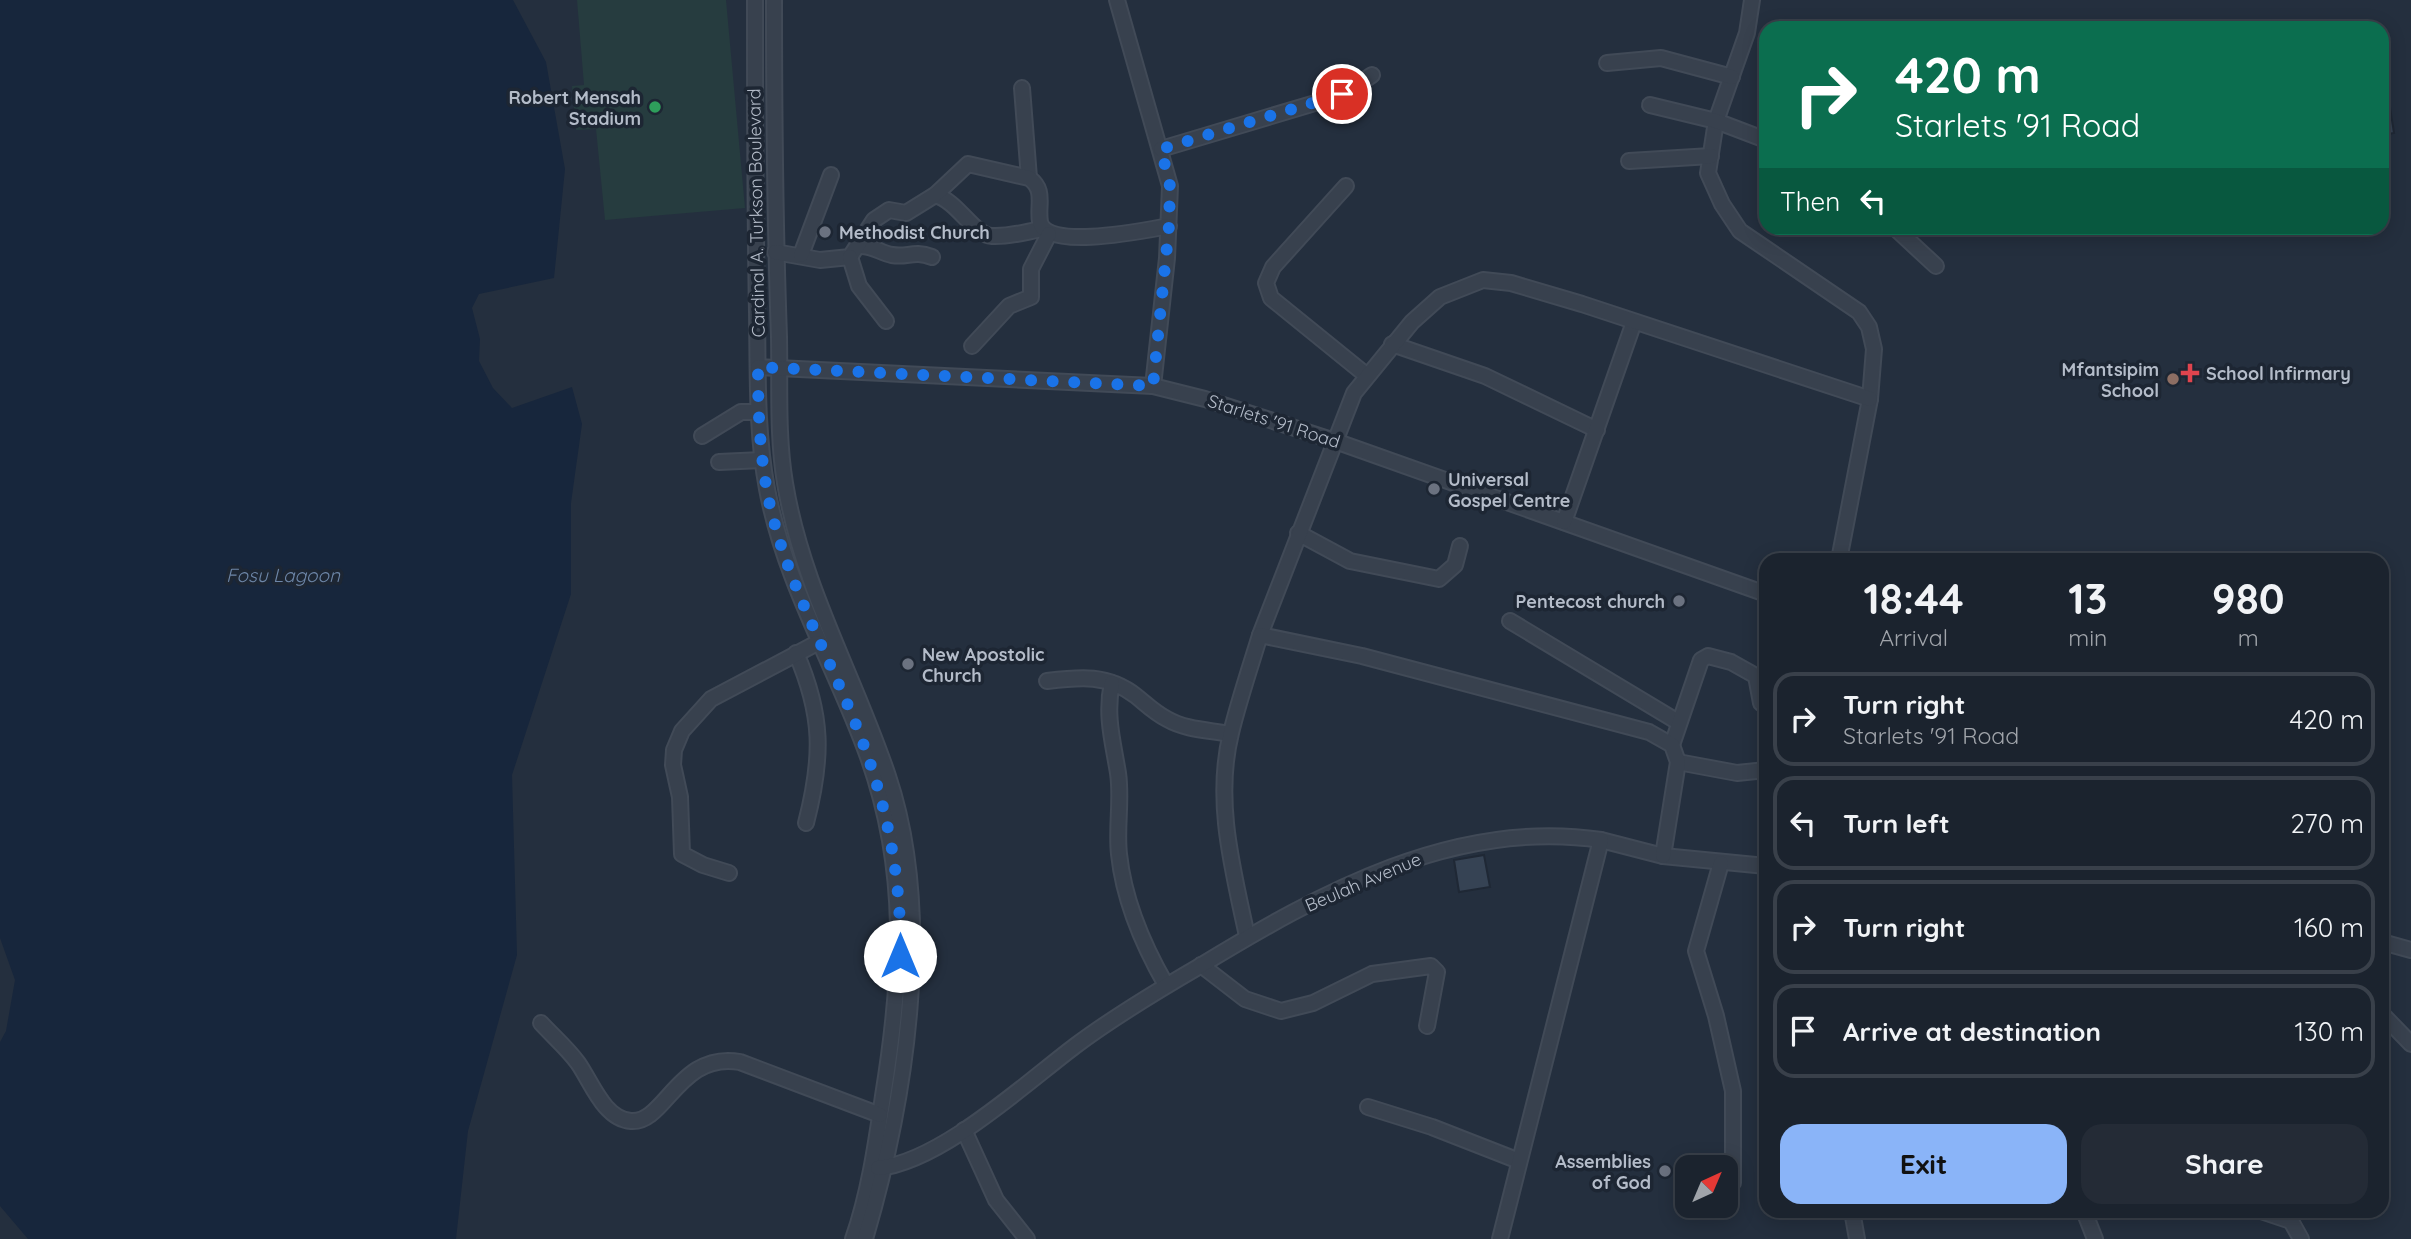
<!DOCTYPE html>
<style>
body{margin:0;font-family:Quicksand,sans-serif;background:#242b36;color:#f1f3f6;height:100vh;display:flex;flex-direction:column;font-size:26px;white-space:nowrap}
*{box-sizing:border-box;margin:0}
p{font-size:23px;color:#a0a4aa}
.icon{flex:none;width:38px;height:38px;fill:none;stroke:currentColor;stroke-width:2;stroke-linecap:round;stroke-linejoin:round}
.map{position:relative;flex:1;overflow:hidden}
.side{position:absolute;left:1759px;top:553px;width:630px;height:665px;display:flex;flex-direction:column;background:#1b232e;border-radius:21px;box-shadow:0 4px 18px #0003,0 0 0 2px #39404a}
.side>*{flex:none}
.banner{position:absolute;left:1759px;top:21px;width:630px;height:214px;border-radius:21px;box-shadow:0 4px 18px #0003,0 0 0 2px #39404a;background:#0b6e4f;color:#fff;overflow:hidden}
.needle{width:46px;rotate:44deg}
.fabs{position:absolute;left:1675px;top:1155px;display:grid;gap:14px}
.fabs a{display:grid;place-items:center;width:63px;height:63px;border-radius:14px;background:#1b232e;box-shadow:0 4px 18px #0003,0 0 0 2px #39404a;font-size:35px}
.pin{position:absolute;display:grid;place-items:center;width:60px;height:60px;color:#fff;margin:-30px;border:4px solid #fff;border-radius:50%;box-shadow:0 2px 7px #0007}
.me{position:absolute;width:77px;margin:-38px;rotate:0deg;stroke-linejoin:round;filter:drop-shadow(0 0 5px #0008)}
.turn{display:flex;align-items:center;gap:24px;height:147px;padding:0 21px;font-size:32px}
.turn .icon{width:91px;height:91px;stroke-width:2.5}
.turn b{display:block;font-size:49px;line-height:60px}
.then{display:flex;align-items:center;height:66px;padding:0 21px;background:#0003;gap:14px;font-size:26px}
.eta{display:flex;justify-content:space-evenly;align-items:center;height:119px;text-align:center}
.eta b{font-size:42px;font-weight:800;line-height:49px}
.primary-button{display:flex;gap:14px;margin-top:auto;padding:14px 21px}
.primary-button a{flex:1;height:80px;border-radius:21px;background:#8ab4f8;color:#111;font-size:28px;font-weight:800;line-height:80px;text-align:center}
.primary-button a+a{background:#242b36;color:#f1f3f6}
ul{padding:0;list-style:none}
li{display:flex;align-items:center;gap:21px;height:94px;margin:0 14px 10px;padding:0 7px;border:4px solid #39404a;border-radius:21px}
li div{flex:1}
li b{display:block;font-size:26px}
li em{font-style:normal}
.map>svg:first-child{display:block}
</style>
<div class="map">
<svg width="2411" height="1239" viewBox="0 0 2411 1239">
<rect width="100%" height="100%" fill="#242f3e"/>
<path fill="#263c3f" d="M577,0H726L745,208L605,220L596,129L576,130L572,86L584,85Z"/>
<path fill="#17263c" d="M0,0H513L546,62L565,169L554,278L479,294L472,308L480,339L479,361L493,388L512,408L572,387L582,424L571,503V594L512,775L517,955L468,1131L456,1239H28L0,1206V1042L6,1031L15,980L0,938Z"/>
<g fill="#364354" stroke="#1f2835" stroke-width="2">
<path d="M2382,82H2386L2394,133L2382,135Z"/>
<path d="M1484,855L1490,887L1459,892L1454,860Z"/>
</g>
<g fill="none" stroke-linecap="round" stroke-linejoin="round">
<defs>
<g id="minor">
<path d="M755,0C755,104 755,208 757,312C758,371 756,431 767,489C785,585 836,667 868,757C909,872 902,978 883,1096C876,1144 869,1193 853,1239"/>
<path d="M774,0C774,112 775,224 779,337C780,385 777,435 785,483C802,587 855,677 888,776C935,916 906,1100 865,1239"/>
<path d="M1117,0L1170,186L1167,258L1153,386"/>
<path d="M1752,0L1747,33L1716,121L1708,173L1722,204L1740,231L1859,312L1869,327L1874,349L1870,399L1839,560"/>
<path d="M1607,63L1661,58L1732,77"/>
<path d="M1022,88L1029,178"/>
<path d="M1650,105L1716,121L1766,140"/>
<path d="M1161,149L1342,95L1372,75"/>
<path d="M1629,161L1711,156"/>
<path d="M1346,186L1273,267L1266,283L1271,298L1366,375"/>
<path d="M935,195C958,201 973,235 992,236C1009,237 1025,232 1042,229"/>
<path d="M1895,228L1936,266"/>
<path d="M859,246C873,245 880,253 892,255C908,258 913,250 932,257"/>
<path d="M775,252L820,260L850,257L874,220L889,210L906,213L935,195L968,164L1029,178C1046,190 1037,205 1040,222C1046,251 1146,230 1169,226"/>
<path d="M801,255L831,175"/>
<path d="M850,257L859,286L886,321"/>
<path d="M1392,344L1485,376L1597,430"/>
<path d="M972,346L1009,306L1031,297V269L1049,234"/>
<path d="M758,367L1153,386L1205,399L1335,441L1766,594"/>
<path d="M702,436L741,412H758"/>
<path d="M719,462L762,460"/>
<path d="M1564,522L1634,322"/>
<path d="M1298,533L1350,561L1439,579L1455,565L1460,546"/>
<path d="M1510,621L1678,722"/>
<path d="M1260,635L1354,393L1412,322L1440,297L1483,280L1511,283L1582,304L1870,399"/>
<path d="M796,653C823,715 823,757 806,823"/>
<path d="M1047,681C1080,677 1108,674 1136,696C1146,704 1155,713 1167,719C1186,730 1209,730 1230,734"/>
<path d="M1112,683C1105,715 1113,742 1118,773C1122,800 1116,827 1119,854C1124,902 1143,945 1166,985"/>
<path d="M1672,745L1701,660L1708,656L1731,662L1756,676L1761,703"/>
<path d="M1678,762L1737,773L1766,770"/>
<path d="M1601,840L1663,856L1766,866"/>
<path d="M1721,863L1696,951L1716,1016L1733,1091V1183"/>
<path d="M729,873L703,865L682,854L680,797L673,765L674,750L682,731L711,699L817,643"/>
<path d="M1247,936C1233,870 1214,801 1231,733C1239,700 1250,668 1260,635L1362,656L1649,732L1672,745L1678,762L1663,856"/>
<path d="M2382,942L2411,950"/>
<path d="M1201,965L1245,999L1281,1011L1313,1003L1372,974L1431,966L1437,972L1427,1026"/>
<path d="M2382,1014L2411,1044"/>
<path d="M541,1023C553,1036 568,1049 578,1063C592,1083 604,1119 631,1121C665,1124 679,1051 740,1062L880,1115"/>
<path d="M1368,1107L1432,1127L1519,1161"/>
<path d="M964,1130L996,1200L1027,1239"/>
<path d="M878,1168C939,1163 1026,1083 1075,1046C1115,1016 1157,991 1200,966C1320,893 1455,818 1601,840L1500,1239"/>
<path d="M1852,1211L1857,1239"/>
<path d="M2084,1211L2095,1239"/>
<path d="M2261,1211L2291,1221L2301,1239"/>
</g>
</defs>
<use href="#minor" stroke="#414a57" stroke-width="18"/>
<use href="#minor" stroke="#38414e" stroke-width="14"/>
</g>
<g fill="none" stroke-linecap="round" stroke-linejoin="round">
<path stroke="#1a73e8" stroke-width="12" stroke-dasharray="0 21.6" d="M900,956C902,890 890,820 868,757C839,673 792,597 771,510C760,463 758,415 758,367L1153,386L1169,226L1170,186L1161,149L1342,94"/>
</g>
<circle fill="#2e9e5b" stroke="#1d2633" stroke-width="2.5" cx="655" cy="107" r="7"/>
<g fill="#6b7280" stroke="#1d2633" stroke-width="2.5">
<circle cx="825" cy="232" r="7"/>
<circle cx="1434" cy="489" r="7"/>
<circle cx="1679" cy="601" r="7"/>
<circle cx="908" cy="664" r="7"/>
<circle cx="1665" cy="1171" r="7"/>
</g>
<path fill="#e0444e" stroke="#1d2633" stroke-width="2.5" d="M2186.5 362.5h7v7h7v7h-7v7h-7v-7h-7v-7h7z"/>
<circle fill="#8d6e63" stroke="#1d2633" stroke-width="2.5" cx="2173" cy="379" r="7"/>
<g text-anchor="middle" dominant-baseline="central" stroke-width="7" stroke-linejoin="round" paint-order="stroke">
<g font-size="18" font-weight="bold" fill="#b4bcc9" stroke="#1d2633" text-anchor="end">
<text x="641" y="97">Robert Mensah<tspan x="641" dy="21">Stadium</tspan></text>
<text x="839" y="232" text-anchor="start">Methodist Church</text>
<text x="2159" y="369">Mfantsipim<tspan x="2159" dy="21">School</tspan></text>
<text x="2206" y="373" text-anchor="start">School Infirmary</text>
<text x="1448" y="479" text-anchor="start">Universal<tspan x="1448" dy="21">Gospel Centre</tspan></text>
<text x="1665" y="601">Pentecost church</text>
<text x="922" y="654" text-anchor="start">New Apostolic<tspan x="922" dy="21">Church</tspan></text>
<text x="1651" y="1161">Assemblies<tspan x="1651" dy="21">of God</tspan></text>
</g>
<g font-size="18" fill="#b4bcc9" stroke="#1d2633">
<text transform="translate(756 213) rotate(-91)">Cardinal A. Turkson Boulevard</text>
<text transform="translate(1274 421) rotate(18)">Starlets '91 Road</text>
<text transform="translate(1363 882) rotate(-23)">Beulah Avenue</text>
</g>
<g font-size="19" font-style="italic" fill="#6d86a8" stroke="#1d2633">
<text x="283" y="575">Fosu Lagoon</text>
</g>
</g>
</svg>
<div class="fabs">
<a><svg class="needle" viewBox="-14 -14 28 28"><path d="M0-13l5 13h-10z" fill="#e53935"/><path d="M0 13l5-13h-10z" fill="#a0a4aa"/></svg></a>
</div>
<div class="pin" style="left:1342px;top:94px;background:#d93025"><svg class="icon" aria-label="arrive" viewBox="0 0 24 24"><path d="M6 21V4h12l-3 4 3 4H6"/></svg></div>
<svg class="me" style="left:900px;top:956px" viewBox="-20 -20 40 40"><circle r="19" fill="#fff"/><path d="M0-13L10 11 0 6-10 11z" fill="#1a73e8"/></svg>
<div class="banner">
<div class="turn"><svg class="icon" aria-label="right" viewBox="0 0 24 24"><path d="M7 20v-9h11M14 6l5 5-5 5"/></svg><div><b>420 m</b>Starlets '91 Road</div></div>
<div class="then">Then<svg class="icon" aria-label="left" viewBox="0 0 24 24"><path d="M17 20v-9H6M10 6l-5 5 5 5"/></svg></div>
</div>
<section class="side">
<div class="eta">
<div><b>18:44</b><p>Arrival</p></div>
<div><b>13</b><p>min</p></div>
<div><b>980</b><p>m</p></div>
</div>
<ul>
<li><svg class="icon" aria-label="right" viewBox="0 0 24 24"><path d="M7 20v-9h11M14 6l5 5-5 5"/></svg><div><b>Turn right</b><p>Starlets '91 Road</p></div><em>420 m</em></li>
<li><svg class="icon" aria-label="left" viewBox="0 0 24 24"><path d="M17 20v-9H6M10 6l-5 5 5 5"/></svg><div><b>Turn left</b></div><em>270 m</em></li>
<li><svg class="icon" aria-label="right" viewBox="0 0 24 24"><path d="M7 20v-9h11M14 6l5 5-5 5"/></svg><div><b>Turn right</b></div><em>160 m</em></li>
<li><svg class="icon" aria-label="arrive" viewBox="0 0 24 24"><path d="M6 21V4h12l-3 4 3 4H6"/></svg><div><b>Arrive at destination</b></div><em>130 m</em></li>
</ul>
<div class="primary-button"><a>Exit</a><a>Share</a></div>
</section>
</div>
